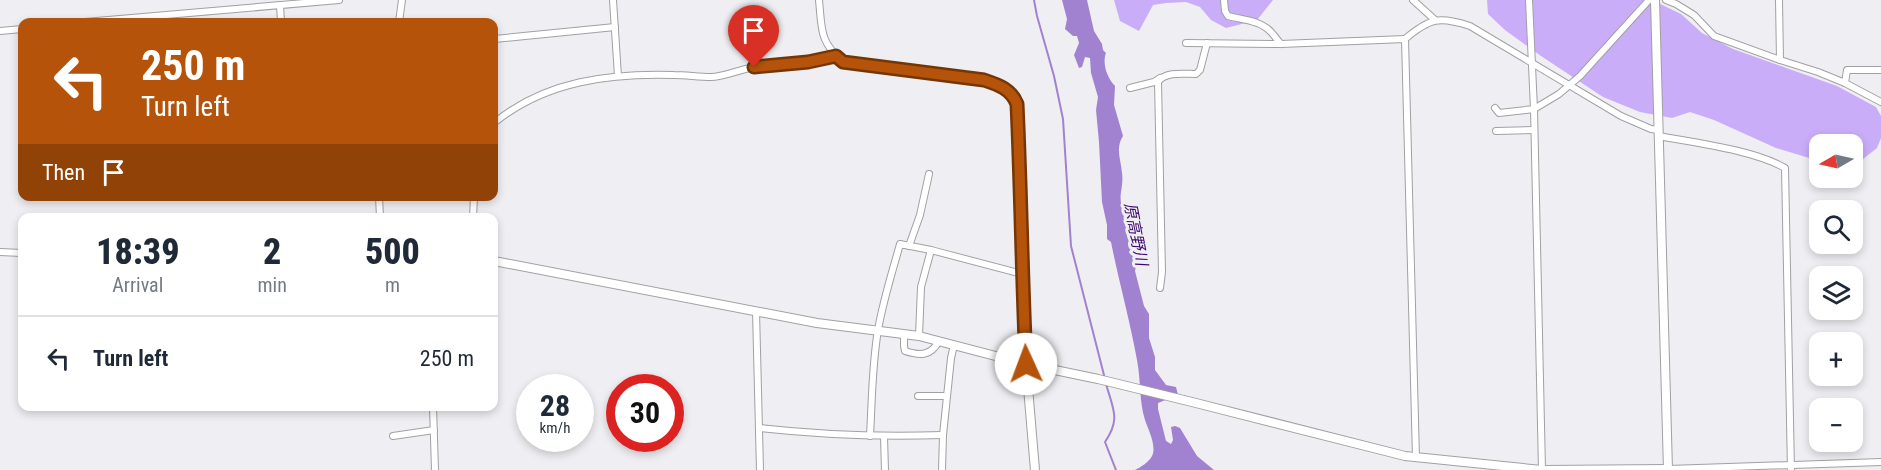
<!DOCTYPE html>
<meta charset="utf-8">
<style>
body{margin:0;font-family:"Roboto Condensed","Noto Sans JP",sans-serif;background:#f6f6f7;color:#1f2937;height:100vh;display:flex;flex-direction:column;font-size:22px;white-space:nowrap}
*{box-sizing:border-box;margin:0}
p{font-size:20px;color:#747a83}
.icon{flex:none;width:33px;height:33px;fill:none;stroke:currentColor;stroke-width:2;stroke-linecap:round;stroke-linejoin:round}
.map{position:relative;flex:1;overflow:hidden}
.details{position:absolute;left:18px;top:213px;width:480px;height:198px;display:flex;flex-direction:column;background:#fff;border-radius:12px;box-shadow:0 3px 9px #0003}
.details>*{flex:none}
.hud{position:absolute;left:18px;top:18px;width:480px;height:183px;border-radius:12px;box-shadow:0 3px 9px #0003;background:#b45309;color:#fff;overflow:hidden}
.needle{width:39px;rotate:261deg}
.fabs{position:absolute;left:1809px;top:134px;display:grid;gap:12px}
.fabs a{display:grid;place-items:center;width:54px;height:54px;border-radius:12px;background:#fff;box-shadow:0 3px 9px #0003;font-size:30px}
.speed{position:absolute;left:516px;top:374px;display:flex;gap:12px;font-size:30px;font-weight:700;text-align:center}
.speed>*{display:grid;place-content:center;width:78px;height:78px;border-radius:50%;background:#fff;box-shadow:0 3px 9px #0003;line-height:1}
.speed small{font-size:15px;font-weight:400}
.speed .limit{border:9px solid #d22;background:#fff;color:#111}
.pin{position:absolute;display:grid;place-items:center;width:51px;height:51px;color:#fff;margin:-62px -26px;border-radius:50% 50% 50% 0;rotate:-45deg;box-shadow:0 0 6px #0007}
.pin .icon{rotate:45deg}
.me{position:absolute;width:66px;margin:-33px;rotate:358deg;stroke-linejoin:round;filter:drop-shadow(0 0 4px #0008)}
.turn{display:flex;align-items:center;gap:21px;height:126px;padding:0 24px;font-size:27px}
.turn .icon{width:78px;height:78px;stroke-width:2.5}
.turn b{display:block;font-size:42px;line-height:51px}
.then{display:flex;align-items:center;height:57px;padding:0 24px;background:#0003;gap:12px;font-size:22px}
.eta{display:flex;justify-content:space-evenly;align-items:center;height:102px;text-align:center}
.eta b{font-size:36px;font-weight:800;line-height:42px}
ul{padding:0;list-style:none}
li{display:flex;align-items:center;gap:18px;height:84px;padding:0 24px;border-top:2px solid #e0e1e3}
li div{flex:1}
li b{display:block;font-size:22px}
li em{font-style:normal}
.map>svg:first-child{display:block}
</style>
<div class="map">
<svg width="1881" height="470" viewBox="0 0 1881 470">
<rect width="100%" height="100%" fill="#efeef2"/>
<g fill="#caadf9">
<path d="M1114,0H1273L1257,20L1226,28L1211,20L1200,7L1186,2L1166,3L1153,5L1139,31L1120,21Z"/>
<path d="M1487,0H1652L1681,14L1702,33L1733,49L1837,86L1876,107L1881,116V138L1877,148L1863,159L1853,163L1852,144H1820L1819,161L1776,148L1714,120L1690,112L1672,118L1640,112L1603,97L1541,56L1505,30L1488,14Z"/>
</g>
<path fill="#a182d0" d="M1062,0H1087L1094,31L1102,44L1103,50L1106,53C1102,63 1107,78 1115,86L1114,105L1123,136C1115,148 1121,160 1122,173C1123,179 1122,186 1121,192C1119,202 1124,219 1129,228L1127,233L1131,236L1129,240L1132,248L1129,252L1135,258L1133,261L1136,266L1135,271L1144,306L1149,314V338L1155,357V370L1166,385L1176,387L1178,395L1158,403V409L1166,441L1171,444L1173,440L1171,427L1175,426L1180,428L1197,456L1214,470H1135C1141,467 1149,462 1152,456C1157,446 1148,429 1145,420C1139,401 1141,380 1137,360C1130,321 1119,282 1111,242L1107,239V225L1102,202L1099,142L1096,110L1098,97L1091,73L1090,58L1085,57L1082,67L1079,68L1074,55L1079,43L1077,36H1073L1065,29L1067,19Z"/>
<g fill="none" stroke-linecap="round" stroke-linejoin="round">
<g stroke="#a182d0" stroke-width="2">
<path d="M1034,0L1037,16L1054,76L1063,119L1071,246L1105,379"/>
<path d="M1106,384C1113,409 1121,419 1105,442L1116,470"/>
</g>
<defs>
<g id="street">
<path d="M613,0L618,76"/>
<path d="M819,0C822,29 819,41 843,62L984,80C999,85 1011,89 1017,104L1026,364"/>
<path d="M1224,0L1225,11L1228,16C1243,20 1260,20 1271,32C1275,36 1277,40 1281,44"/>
<path d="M1413,0L1435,20"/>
<path d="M1666,0L1676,4L1694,15L1714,36L1780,60L1818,72L1845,83L1881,102"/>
<path d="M1779,0L1780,60"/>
<path d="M280,5L281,22"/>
<path d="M85,22L339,0"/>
<path d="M399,22L402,0"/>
<path d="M0,31L22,29"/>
<path d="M494,39L615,27"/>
<path d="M1405,39C1430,18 1439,16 1470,26L1621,116L1651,129L1659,130"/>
<path d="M1186,43L1281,44L1405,39L1416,458"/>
<path d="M1845,83L1847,70H1881"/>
<path d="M1130,88L1154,82L1160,78"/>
<path d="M1495,108L1499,113L1534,109L1529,0"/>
<path d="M494,123C545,81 610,73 674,75C686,75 699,77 711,77C724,77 737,70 751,68C779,63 808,65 836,56"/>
<path d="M1496,131L1534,130"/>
<path d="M1659,136C1696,143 1754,150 1785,168L1791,470"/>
<path d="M379,196L380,218"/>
<path d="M473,218L474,196"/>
<path d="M909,246L920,215L929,174"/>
<path d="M0,252L22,253"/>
<path d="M1160,288L1162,272L1158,82C1165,71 1185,74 1196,74L1200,70L1207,43"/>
<path d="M756,311L760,470"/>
<path d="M904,334V346L905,351C920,356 931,356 939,341"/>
<path d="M919,336L921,287L931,250"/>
<path d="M918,396H947"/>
<path d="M433,406L435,470"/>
<path d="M759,428C820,435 881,437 943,435"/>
<path d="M393,436L434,430"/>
<path d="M870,436C872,401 872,365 878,330C883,301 892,273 900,244L931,250L1022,274"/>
<path d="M884,437L885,470"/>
<path d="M1668,469L1881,462"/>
<path d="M942,470L943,435L951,358L954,345"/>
<path d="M1542,470L1534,109L1559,94L1580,76L1649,0"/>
</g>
<g id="secondary">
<path d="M1655,0L1668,470"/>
<path d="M494,261L817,323L919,336L1026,364L1098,379L1192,402L1405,456L1542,470L1668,469"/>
<path d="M1026,364L1035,470"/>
</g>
</defs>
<use href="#street" stroke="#a1a0a4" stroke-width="8"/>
<use href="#secondary" stroke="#a1a0a4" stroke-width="10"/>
<use href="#street" stroke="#fff" stroke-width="6"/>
<use href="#secondary" stroke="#fff" stroke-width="8"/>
</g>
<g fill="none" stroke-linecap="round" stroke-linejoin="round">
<defs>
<path id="route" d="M754,67L808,62L836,56L843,62L984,80C999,85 1011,89 1017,104C1021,191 1022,277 1026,364"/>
</defs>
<use href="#route" stroke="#753606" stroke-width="15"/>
<use href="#route" stroke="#b45309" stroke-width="10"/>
</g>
<g text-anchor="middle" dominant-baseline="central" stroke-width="6" stroke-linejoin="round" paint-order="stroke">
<g font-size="16" font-style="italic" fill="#3d0969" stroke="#efeef2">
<text transform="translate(1136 234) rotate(79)">原高野川</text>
</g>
</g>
</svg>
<div class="fabs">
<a><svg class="needle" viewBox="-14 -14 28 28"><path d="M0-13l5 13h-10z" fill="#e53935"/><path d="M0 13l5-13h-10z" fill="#747a83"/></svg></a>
<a><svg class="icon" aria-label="search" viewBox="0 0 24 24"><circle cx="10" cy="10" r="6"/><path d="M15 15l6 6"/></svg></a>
<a><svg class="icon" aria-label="layers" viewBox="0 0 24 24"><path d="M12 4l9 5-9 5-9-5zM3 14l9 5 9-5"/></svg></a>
<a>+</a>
<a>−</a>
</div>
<div class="speed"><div>28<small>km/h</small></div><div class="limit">30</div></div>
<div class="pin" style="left:754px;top:67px;background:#d93025"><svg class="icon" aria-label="arrive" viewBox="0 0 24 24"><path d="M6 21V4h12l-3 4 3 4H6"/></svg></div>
<svg class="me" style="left:1026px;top:364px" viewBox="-20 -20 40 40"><circle r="19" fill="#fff"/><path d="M0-13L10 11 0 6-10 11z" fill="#b45309"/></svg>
<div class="hud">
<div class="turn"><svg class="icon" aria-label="left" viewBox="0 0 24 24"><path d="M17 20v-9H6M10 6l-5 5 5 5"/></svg><div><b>250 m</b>Turn left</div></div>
<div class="then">Then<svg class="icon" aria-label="arrive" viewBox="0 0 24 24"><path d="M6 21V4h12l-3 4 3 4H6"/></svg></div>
</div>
<section class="details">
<div class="eta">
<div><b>18:39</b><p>Arrival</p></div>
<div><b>2</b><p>min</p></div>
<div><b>500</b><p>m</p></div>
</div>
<ul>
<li><svg class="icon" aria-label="left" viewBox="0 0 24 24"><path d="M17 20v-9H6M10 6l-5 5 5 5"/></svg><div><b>Turn left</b></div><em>250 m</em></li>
</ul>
</section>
</div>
